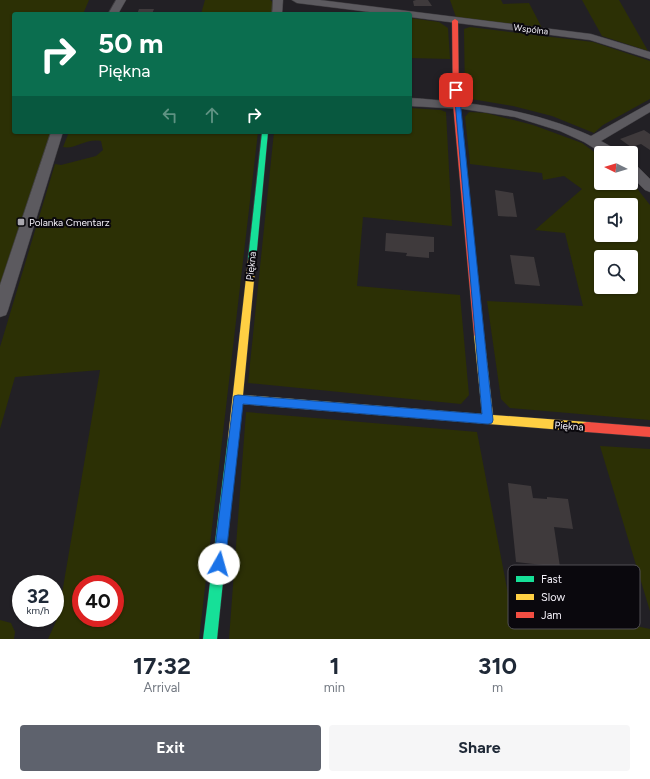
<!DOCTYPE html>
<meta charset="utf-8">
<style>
body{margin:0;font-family:Figtree,sans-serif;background:#f6f6f7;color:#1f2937;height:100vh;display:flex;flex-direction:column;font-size:15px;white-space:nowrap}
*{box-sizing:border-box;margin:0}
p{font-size:13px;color:#747a83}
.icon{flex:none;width:22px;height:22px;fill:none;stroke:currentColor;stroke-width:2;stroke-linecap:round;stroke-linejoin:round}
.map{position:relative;height:639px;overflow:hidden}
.drawer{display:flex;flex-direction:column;background:#fff;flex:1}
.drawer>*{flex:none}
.guide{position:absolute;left:12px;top:12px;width:400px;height:122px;border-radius:4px;box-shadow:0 1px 3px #0004;background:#0b6e4f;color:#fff;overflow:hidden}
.needle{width:26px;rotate:275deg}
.controls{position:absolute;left:594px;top:146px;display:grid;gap:8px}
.controls a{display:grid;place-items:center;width:44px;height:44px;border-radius:4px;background:#fff;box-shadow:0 1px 3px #0004;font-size:20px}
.speed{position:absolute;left:12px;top:575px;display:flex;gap:8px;font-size:20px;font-weight:700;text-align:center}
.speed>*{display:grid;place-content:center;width:52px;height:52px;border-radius:50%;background:#fff;box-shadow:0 1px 3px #0004;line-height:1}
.speed small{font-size:10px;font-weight:400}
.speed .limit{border:6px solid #d22;background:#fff;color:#111}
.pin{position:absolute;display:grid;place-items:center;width:34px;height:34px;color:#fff;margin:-17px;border-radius:8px;box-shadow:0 2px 6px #0006}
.me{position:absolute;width:44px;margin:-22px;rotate:7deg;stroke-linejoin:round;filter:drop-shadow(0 0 3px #0008)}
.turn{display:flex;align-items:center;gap:14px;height:84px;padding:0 20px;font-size:18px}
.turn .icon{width:52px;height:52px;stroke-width:2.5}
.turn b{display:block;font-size:28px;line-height:34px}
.lanes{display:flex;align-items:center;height:38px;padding:0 20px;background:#0003;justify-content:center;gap:20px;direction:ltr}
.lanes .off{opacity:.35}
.eta{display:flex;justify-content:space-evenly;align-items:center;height:68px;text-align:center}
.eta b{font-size:24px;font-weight:700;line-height:28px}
.action{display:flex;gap:8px;margin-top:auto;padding:8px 20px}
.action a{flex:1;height:46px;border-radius:4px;background:#5e626d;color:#fff;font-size:16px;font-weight:700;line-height:46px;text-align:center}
.action a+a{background:#f6f6f7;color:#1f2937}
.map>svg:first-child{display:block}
</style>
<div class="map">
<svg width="650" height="639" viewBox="0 0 650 639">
<rect width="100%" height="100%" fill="#222025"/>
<g fill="#2c3005" fill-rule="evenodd">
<path d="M0,0H89L83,14H14V132H57L0,288Z"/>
<path d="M205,0H270L273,2L272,14H201Z"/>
<path d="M450,0H501L503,4L529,3L542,28L456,17Z"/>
<path d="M582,0H619L648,51L602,36Z"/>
<path d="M410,18L439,22L448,28L450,59L410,58Z"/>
<path d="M470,27L593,42L650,61V99L603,125L594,133L552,116L513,106L465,98L464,29Z"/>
<path d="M410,108L441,110L446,112L452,226L363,217L357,286L460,295L469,395L461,404L248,383L274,132H410Z"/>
<path d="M469,112L486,113L533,125L582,143L601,157V183H631V181L650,205V420L510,408L501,399L487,301L583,306L565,233L535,230L582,189L564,176L543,180L542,173L470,164L465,117ZM601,205H631V235H601ZM601,257H631V287H601Z"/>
<path d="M69,132H258L199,639H48L58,617L100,370L15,377L0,429V347L55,164L61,165L96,156L103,150L101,141C86,138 74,150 63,147ZM81,584H115V618H81Z"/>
<path d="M246,412L477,432L509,599L650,629V639H229Z"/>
<path d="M600,446L650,449V611Z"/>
<path d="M0,620L11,623L15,632L14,639H0Z"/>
</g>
<g fill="#3f3a3c">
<path d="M416,0H428L432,6H414L413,1Z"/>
<path d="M139,9H154L152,14H137Z"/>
<path d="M644,130L650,134V150L641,144L631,147L620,139Z"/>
<path d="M495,190L513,193L517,217L498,216Z"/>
<path d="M386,233L434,237V252H429V258L406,256L407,253L385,251Z"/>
<path d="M510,255L534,257L540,286L515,284Z"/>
<path d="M508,483L531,486L533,498L547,499V497L568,499L573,529L554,527L560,567L516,562Z"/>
</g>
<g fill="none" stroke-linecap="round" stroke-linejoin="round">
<defs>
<g id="street">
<path d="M116,0H126L118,14H108Z"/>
<path d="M273,0H283L282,14H272Z"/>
<path d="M292,0H320L591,34L650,52V59L590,40L410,17V14H386L297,3Z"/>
<path d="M410,98C473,102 533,110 591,136L650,103V112L601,141L617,150L619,153H602L584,142L560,131L515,117L463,109L410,106Z"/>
<path d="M51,132H63L8,310L6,315L0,317V285Z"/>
<path d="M631,164L636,165L650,179V192L645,190L631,176Z"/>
</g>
<g id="fast">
<path d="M262,132H268L256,260L252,263L248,260Z"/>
<path d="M233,433L237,434L238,438L217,639H203L228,438L229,434Z"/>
</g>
<path id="slow" d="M252,257L256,260L243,395L482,414L474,335L476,332L479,331L482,332L484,335L493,415L587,422L591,423L592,427L591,431L587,432L242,404L238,438L237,442L233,443L229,442L228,438L248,260Z"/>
<g id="jam">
<path d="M455,19L458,21L459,104L484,335L482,338L479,339L476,338L474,335L453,104L452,21Z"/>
<path d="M587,422L650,427V437L587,432L583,431L582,427L583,423Z"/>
</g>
</defs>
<use href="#street" stroke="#3e3c40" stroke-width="1"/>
<use href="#fast" stroke="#3e3c40" stroke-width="1"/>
<use href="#slow" stroke="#3e3c40" stroke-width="1"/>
<use href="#jam" stroke="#3e3c40" stroke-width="1"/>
<use href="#street" fill="#5c5a5f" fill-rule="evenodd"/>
<use href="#fast" fill="#16e098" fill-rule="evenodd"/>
<use href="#slow" fill="#ffcf43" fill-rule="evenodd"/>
<use href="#jam" fill="#f24e42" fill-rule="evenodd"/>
</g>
<path fill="#1a73e8" stroke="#114b97" d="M454,89L459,90L493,420L492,423L488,424L243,404L225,564L223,568L219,570L215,568L213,564L234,396L238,395L482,414Z"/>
<rect fill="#aaa8af" stroke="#0a080d" stroke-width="1.5" x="17" y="218" width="8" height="8" rx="2"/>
<g text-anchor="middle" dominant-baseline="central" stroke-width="4" stroke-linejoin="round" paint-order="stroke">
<g font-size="9" fill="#f4f1f9" stroke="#0a080d">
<text transform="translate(531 29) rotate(7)">Wspólna</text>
</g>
<g font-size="10" fill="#f4f1f9" stroke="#0a080d" text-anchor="start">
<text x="29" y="222">Polanka Cmentarz</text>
</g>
<g font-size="10" fill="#f4f1f9" stroke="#0a080d">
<text transform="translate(251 266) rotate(-84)">Piękna</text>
<text transform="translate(569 426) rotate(4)">Piękna</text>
</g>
</g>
<rect x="508" y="565" width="132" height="64" rx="6" fill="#0a080d" stroke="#504e54" stroke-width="1"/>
<rect x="516" y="576" width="18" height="6" fill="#16e098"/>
<rect x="516" y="594" width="18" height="6" fill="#ffcf43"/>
<rect x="516" y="612" width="18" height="6" fill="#f24e42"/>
<g font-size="11" fill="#f4f1f9">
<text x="541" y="583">Fast</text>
<text x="541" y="601">Slow</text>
<text x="541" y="619">Jam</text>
</g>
</svg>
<div class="controls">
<a><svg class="needle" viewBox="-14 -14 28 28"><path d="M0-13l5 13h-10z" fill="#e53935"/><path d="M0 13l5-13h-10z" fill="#747a83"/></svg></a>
<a><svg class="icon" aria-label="sound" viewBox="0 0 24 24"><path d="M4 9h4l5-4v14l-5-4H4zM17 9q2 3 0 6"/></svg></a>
<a><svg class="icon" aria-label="search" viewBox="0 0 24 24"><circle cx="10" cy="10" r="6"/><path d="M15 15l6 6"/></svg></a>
</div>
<div class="speed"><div>32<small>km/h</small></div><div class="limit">40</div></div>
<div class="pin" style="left:456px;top:90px;background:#d93025"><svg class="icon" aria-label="arrive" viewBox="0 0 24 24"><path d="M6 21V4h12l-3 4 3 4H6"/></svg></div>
<svg class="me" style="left:219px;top:564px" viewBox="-20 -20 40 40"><circle r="19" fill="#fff"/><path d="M0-13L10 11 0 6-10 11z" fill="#1a73e8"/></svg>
<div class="guide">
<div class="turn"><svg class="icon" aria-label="right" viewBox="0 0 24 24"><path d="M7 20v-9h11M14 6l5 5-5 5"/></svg><div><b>50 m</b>Piękna</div></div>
<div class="lanes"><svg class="icon off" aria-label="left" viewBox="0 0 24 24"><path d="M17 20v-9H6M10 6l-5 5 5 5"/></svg><svg class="icon off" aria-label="ahead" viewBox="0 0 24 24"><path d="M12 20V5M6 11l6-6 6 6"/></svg><svg class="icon" aria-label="right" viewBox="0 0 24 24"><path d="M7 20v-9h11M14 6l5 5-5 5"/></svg></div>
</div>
</div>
<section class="drawer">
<div class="eta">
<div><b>17:32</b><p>Arrival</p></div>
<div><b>1</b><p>min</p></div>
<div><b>310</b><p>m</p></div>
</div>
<div class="action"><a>Exit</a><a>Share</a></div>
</section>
